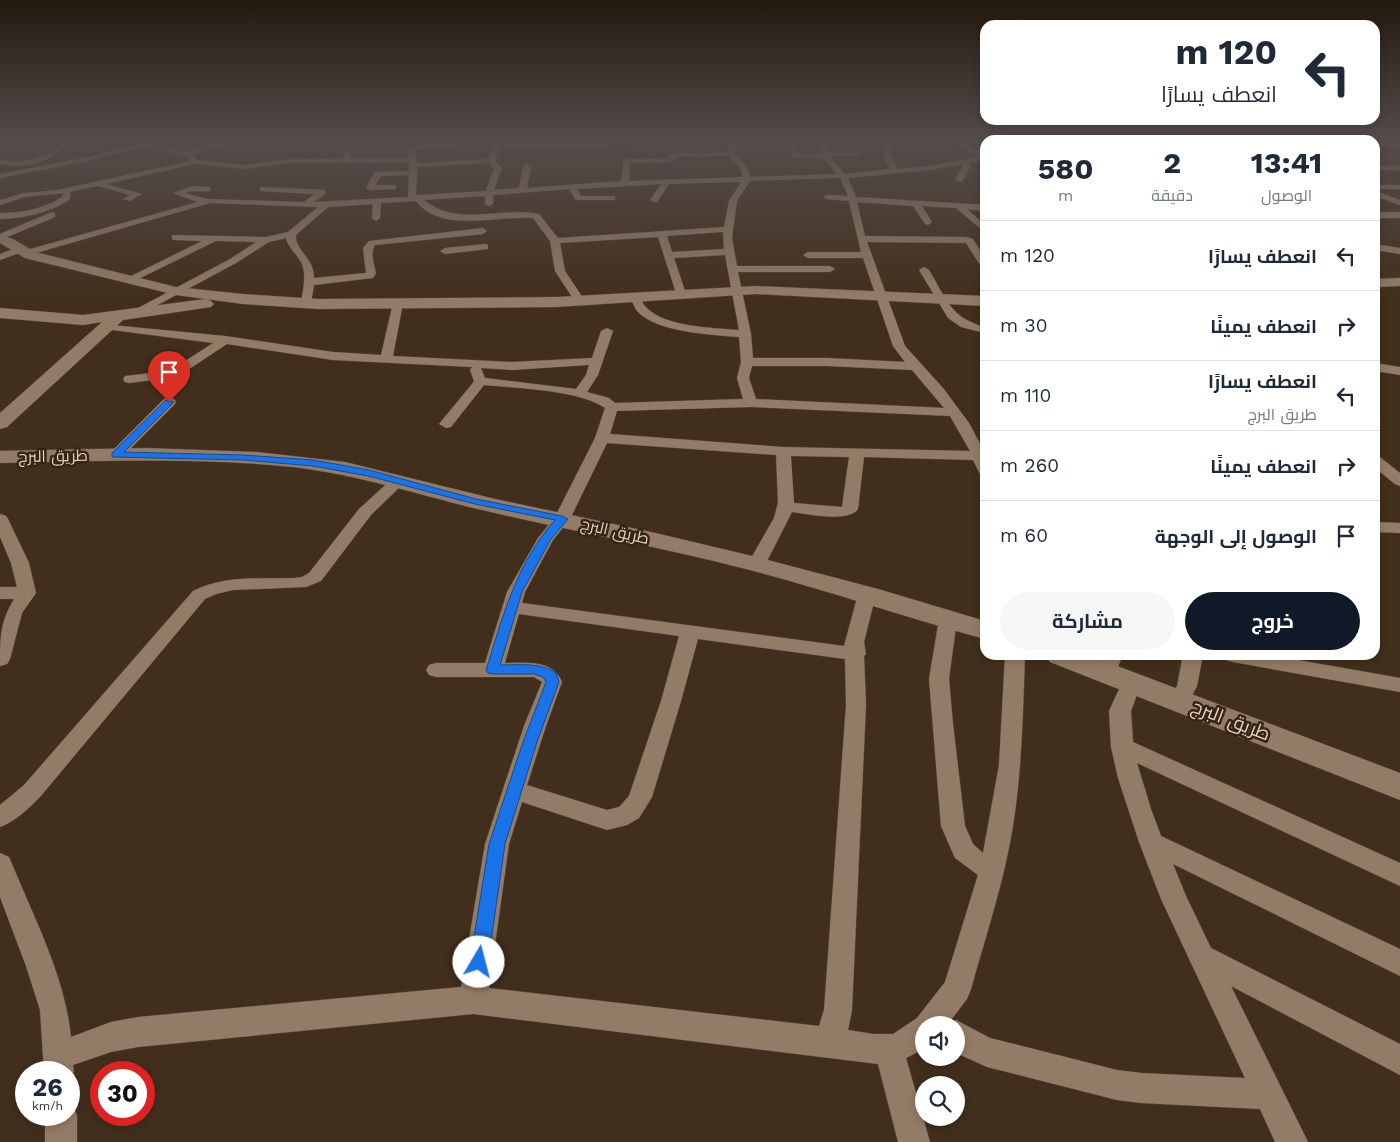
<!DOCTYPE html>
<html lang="ar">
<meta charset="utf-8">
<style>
body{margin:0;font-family:"Work Sans",Cairo,sans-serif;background:#f6f6f7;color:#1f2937;direction:rtl;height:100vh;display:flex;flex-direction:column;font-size:19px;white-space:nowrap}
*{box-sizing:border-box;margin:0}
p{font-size:16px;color:#747a83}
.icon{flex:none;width:28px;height:28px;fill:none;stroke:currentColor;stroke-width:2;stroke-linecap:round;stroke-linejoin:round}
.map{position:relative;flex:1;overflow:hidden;direction:ltr}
.side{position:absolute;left:980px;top:135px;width:400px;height:525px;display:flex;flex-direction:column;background:#fff;border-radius:15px;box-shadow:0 2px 8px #0003;direction:rtl}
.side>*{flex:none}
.top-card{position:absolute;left:980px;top:20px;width:400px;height:105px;border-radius:15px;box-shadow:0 2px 8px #0003;direction:rtl;background:#fff;color:#1f2937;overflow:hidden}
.fabs{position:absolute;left:915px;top:1016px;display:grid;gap:10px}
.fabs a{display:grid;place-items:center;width:50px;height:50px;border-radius:50%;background:#fff;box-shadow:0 2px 8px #0003;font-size:25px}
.speed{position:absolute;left:15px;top:1061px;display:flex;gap:10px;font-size:25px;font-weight:700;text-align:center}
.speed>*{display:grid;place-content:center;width:65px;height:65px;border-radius:50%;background:#fff;box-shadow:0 2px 8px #0003;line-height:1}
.speed small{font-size:12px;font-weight:400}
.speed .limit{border:8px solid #d22;background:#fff;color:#111}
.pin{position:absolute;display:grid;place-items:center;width:42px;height:42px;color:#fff;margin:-51px -21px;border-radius:50% 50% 50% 0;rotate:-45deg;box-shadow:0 0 5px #0007}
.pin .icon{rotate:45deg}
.me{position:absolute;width:55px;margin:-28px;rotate:8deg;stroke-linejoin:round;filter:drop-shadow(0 0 4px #0008)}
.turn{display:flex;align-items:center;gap:18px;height:105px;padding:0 20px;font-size:22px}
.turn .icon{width:65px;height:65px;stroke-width:2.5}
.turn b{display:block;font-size:35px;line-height:42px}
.eta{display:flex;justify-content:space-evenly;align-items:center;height:85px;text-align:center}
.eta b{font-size:30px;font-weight:700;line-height:35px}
.primary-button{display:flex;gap:10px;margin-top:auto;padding:10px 20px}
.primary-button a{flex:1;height:58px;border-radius:30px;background:#111827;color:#fff;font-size:20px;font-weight:700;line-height:58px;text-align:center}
.primary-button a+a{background:#f6f6f7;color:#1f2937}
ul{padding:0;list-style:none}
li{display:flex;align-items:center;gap:15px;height:70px;padding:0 20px;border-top:1px solid #e0e1e3}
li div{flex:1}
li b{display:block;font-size:19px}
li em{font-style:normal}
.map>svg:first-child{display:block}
</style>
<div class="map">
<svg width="1400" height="1142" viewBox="0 0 1400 1142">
<rect width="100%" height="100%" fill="#422e1c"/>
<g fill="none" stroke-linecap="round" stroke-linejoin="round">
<defs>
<g id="street">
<path d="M0,140H3V141L0,143Z"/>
<path d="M154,140H167L151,145L188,152L224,140H235L193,155L197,160L244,165L288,159L344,158V149L353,140H360L351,150V158H409L408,148L413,145L454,144L457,146L454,148L415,149L417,163L488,159L496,140H503L502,143L729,140L735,144V154L748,168L750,177L837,174L824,158H793L790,149L793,147L795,148L799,154H822L818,140H825L828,152L859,153L861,154L857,156H830L845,174L891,169L885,160L879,140H886L893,160L898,169L929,166L979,157L949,140H985V143L965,144L985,154V160L968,163L971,165L962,182L955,180L964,164L929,170L848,178L856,197L985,205V211L967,209L985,225V229L982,230L956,208L922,206L932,222L928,225L925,224L913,206L857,202L865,236L966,237L973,239L985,258V269L982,268L966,243L867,242L905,346L943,388L969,423L985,453V475L980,474L973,460L864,457L858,509C848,523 808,514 792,512L765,565L762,569L756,570L750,569L747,565L774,518L778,503L776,455L607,443L570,519L553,540L525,592L522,603L844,646L858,594L861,590L867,588L873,590L876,594L864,642L866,654L864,656L866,705L852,1010L848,1030L873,1034H893L917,1018L945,982L978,875L955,858L941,826L929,679L939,619L941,615L948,613L955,615L957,619L949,679L953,724L965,826L973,844L983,853L999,765L1005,655H1025C1023,712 1022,769 1013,826C1004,882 986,935 971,989L967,999L948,1024L956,1020L990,1038L1117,1070L1141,1073L1245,1078L1161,899L1139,842L1118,778L1111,747L1109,711L1125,676L1132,674L1139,676L1142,681L1131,711L1133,742L1400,863V886L1137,763L1151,809L1161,836L1400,949V976L1173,864L1186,896L1211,948L1400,1044V1075L1231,986L1308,1142H1275L1260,1109L1141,1103L1117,1100L987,1067L956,1053V1025H924V1049L906,1058L930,1142H898L878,1064L473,1014L138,1047L111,1052L73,1065L74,1072L69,1083V1072H44L40,1010L26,966L0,897V853L9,857L12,864C35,920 65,977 71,1037L111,1022L138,1017L461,987L485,844L524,726L542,682L534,677H436L429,675L426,670L429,665L436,663H485L507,592L538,538L555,517L595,438L605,408C580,390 516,388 484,385L451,427L446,428L439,424L472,384L474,381L470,370L472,367L333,360L227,344L177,377L129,383L125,382L123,379L125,376L170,371L213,343L105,329L101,328L99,326L101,324L225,336L333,352L381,355L393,303L398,300L403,303L393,356L512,362L592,358L601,331L607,328L613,331L598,375L587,392L609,398L615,403L743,399L737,378L741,362L739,337C713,335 655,332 637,311C634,307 632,301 630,297L635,294L639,295C641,299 643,305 647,308C665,327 714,328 739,330L725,255L674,258L686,294L685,296H677L658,237L560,243L565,271L585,301L580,304L576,303L555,271L550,241L533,218C499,215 441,234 416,201L381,203L380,218L376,221L372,218L373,204L328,207L296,235C295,251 314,257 314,278L366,273L363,248L369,241L483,228L487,231L483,234L375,245C370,253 374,264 376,273L373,278L314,285L311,303L306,306L301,303C303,289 308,271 299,259C294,251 288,247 286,238L269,242L236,263L137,316L133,317L127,314L230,259L256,242L216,241L132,282H124L123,280L202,241L175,240L172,239V235L266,237L288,232L318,207L210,203L29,255H23L22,252L0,260V254L16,248H22L23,251L198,202L173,193L193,186L210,187V191C201,192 194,190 185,193L207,199L304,202L314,194L260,191V187H263L325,190V194L314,202L408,197L409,175L381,176L375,185H396V189L370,190L366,188L375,172L409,171V162L288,163L244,169L195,164L106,184L142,194L130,201L123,199L130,195L98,186L69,192L71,194L69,200C49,213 24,218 0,219V213C21,213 44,209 62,197L64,193L25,197L0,205V200L24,193L58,190L190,161L186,156L145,147L83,162L0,178V174L83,158ZM723,143L728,145V152L678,153L670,154L669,158L624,159L621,181L527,188L531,166L527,164L523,166L519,188L494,190L502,168L495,161L500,147ZM729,156L740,168L743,177L629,181L630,163L672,162L678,157ZM489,163L494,168L486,191L416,195L417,167ZM840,178L848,196L827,195L823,197L827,199L849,201L861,252H808L803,255L808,258H863L893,346L905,362L827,358H753L751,334L738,272H830L835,269L830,266H737L732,238L737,201L750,181ZM741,182L729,201L724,227L558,238L539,214C500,206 459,228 424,200L485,196V204L489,206L493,204V195L569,189L576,200H615V196H581L577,189L661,184L650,200L654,202H657L669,184ZM723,232L724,249L672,252L667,236ZM589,365L586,375L576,389L485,378L481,368L512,370ZM752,366H827L912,370L944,408L756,399L749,378ZM751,407L950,416L970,451L783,447L610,434L617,411ZM791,456L849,457L842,507L794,503ZM519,614L679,636L661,701L629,796L619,807L607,810L527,785L546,726L562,682C553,659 525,663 505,663ZM698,639L845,659L846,705L824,1010L819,1026L489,988L509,844L522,802L607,830L627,825L639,818L652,797L681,701Z"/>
<path d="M1375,140H1384L1400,145V149L1375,142Z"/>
<path d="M62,142L67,143C50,165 26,168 0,164V160C25,163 44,160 62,142Z"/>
<rect x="1375" y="166" width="25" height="4"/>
<rect x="1375" y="185" width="25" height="4"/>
<path d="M1375,191L1400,200V205L1375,196Z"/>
<path d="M52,212L55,213V217L0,240V234Z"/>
<rect x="1375" y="212" width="25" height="6"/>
<path d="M485,244L488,245V249L445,254L440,251L445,248Z"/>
<path d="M1375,244L1400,248V254L1375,250Z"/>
<path d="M924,267L929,270C946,298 950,318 985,327V333L961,327L948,318L919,270Z"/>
<path d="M1375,363L1400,367V375L1375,371Z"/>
<path d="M169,398L174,399L176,402L174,405L121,458H111L109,455L111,452L164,399Z"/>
<path d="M1375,456L1380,457L1400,473V486L1395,484L1375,468Z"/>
<path d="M398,476L403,478L406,481L403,484L371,515L321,581L306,587L233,590L216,594L205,599L40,797C28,809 16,821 0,827V805L24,785L193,591C225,575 260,579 295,578L302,577L309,573L359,509L393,478Z"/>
<path d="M0,514L6,516L8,519L29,563L36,593L22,613L10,659L7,664L0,666C0,637 0,623 14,599H0V587H17L11,563L0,537Z"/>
<path d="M1375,522L1400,523V533L1375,532Z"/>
<path d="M1103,655H1123L1114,676L1107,678L1100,676L1097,671Z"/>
<path d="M1183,655H1203L1197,686L1187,705L1180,707L1173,705L1170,700L1177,686Z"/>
<path d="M1223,655H1270L1400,678V692L1233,662L1226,660Z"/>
<path d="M69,1103L72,1104L77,1115V1142H45V1115H69Z"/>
</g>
<g id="secondary">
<path d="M0,235L13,239L35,252L176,287L243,294L318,299L557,297L755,286L985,296V306L755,294L557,307L318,309L243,304L176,295L25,258L0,243Z"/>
<path d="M1400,278V286L1375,287V279Z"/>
<path d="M206,299L211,301L214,304L211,307L123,320L7,427L0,429V413L102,322L83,325L0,318V308L83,315Z"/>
<path d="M146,448L257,452L345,462L495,499L651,532L752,556L878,589L985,621V639C904,617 824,589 742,568C660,547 578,532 495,513C428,498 362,475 293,467C196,457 98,461 0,463V451Z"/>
<path d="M1046,655H1088L1400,773V800L1050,662Z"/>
</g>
</defs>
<use href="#street" stroke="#5b4b3a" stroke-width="1"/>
<use href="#secondary" stroke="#5b4b3a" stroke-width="1"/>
<use href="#street" fill="#937c67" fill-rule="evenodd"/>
<use href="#secondary" fill="#937c67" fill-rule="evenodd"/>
</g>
<linearGradient id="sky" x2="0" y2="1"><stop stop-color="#24190f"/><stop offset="0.47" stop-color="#544c4b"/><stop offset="1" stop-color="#544c4b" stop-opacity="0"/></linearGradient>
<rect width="1400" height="300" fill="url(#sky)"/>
<path fill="#1a73e8" stroke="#114b97" d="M166,400L174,402L124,452L243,455L313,460L369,470L476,499L562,516L568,519L551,539L522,592L500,665C518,665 541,662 556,673L559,682L537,742L505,844L488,962L485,968L479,970L473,968L470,962L489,844L523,742L546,682L543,677L534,674H492L488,673L486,670C503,616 516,564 555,520L475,504L368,476L313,466L243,460L112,457V453Z"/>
<g text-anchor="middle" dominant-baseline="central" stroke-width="5" stroke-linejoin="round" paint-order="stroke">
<g font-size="16" fill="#dfd2c6" stroke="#382412">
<text transform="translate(53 456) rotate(-1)">طريق البرج</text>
<text transform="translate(615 531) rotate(13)">طريق البرج</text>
</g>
<g font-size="19" fill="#dfd2c6" stroke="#382412">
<text transform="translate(1231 720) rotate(21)">طريق البرج</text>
</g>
</g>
</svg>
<div class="fabs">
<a><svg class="icon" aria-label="sound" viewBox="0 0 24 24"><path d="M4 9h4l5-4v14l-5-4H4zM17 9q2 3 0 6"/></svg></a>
<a><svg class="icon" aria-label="search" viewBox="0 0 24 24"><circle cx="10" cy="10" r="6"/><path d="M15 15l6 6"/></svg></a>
</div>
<div class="speed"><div>26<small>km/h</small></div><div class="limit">30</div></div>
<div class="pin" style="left:169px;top:402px;background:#d93025"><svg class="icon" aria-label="arrive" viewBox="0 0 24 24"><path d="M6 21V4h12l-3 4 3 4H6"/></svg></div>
<svg class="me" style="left:479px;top:962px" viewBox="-20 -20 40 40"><circle r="19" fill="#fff"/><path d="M0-13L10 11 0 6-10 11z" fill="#1a73e8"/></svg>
<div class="top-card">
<div class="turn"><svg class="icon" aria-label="left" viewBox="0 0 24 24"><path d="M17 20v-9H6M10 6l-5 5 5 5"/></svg><div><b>120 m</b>انعطف يسارًا</div></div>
</div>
<section class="side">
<div class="eta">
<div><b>13:41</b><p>الوصول</p></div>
<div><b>2</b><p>دقيقة</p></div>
<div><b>580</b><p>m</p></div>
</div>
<ul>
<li><svg class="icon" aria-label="left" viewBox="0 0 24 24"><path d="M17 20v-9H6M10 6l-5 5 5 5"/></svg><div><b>انعطف يسارًا</b></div><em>120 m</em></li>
<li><svg class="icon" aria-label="right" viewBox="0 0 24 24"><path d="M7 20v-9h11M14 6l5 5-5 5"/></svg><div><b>انعطف يمينًا</b></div><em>30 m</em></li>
<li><svg class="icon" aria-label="left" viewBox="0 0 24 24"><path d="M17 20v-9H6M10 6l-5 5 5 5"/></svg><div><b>انعطف يسارًا</b><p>طريق البرج</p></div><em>110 m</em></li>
<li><svg class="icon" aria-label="right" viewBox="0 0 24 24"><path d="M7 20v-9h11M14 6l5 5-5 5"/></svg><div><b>انعطف يمينًا</b></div><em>260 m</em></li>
<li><svg class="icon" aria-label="arrive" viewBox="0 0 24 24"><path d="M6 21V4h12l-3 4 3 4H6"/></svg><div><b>الوصول إلى الوجهة</b></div><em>60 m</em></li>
</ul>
<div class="primary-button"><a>خروج</a><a>مشاركة</a></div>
</section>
</div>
